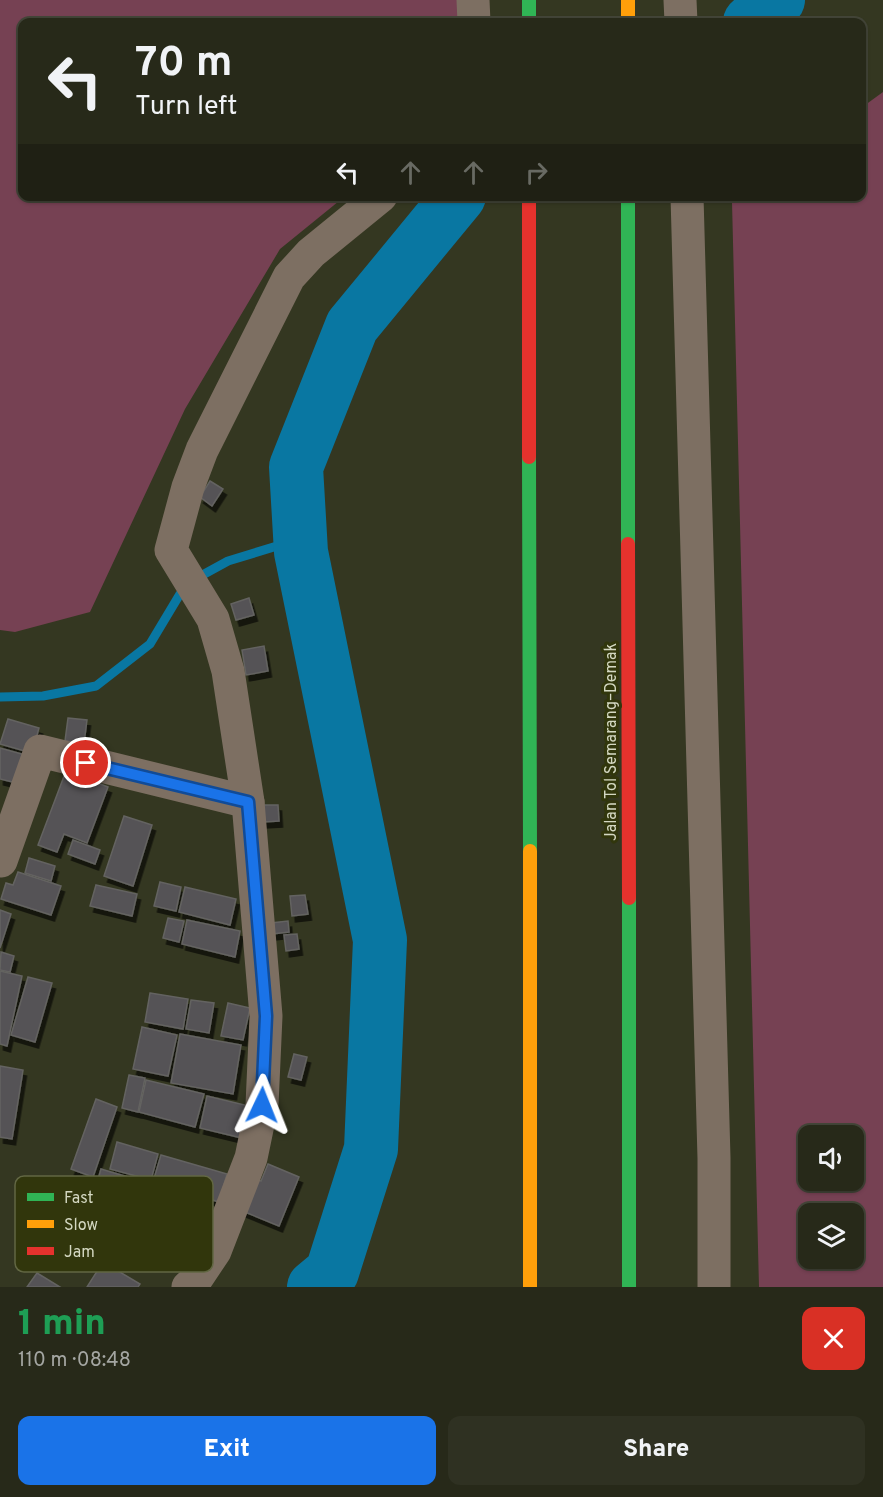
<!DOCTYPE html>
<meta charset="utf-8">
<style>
body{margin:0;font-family:Overpass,sans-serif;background:#2f3122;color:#f1f3f6;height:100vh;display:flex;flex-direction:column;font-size:22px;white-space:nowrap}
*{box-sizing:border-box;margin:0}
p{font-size:20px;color:#a4a6a2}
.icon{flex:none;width:33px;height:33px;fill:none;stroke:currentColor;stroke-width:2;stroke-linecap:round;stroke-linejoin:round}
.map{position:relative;height:1287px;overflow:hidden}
.side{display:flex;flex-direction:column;background:#272919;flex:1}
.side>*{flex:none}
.guide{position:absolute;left:18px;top:18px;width:848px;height:183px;border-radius:12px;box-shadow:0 2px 4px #0004,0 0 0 2px #434538;background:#272919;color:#f1f3f6;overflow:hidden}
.controls{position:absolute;left:798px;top:1125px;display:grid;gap:12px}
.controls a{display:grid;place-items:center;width:66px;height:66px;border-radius:12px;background:#272919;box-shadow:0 2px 4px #0004,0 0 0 2px #434538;font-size:30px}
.pin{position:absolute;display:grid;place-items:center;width:51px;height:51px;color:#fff;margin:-26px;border:3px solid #fff;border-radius:50%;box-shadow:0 2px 6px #0007}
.me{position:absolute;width:66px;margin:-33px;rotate:2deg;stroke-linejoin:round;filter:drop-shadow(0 0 4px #0008)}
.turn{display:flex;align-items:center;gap:21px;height:126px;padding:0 18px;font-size:27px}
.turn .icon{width:78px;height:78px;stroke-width:2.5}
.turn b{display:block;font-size:42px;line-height:51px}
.lanes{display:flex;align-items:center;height:57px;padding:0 18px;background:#0003;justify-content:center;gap:30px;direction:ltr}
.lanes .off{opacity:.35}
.round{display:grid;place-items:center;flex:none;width:63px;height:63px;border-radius:12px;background:#2f3122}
.headline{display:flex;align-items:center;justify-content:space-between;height:102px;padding:0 18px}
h1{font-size:36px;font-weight:800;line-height:45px;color:#1e9e55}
.button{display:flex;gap:12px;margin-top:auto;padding:12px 18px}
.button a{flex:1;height:69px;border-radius:12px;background:#1a73e8;color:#fff;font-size:24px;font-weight:800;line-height:69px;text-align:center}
.button a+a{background:#2f3122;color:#f1f3f6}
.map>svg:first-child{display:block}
</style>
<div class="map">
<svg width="883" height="1287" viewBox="0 0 883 1287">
<defs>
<filter id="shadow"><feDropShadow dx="3.5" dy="6" stdDeviation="0" flood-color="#0009"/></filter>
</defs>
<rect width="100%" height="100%" fill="#343721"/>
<g fill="#764153" fill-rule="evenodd">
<path d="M0,0H462L463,22H22V196L344,197L280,249L185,409L90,612L15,632L0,630Z"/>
<path d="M883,92V1287H759L732,202L739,196H861V108ZM808,1136H854V1180H808ZM808,1214H854V1258H808Z"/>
</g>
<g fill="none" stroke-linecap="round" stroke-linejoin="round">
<g stroke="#0977a2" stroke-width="9">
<path d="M197,578L228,561L300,539"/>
<path d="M0,697L43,696L96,686L150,644L180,594"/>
</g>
<g stroke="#0977a2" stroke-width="54">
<path d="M750,22L778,0"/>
<path d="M314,1287L332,1272L371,1149L380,940L301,552L296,467L352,326L459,196"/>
</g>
</g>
<g fill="#555257" stroke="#646361" stroke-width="1.5" filter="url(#shadow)">
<path d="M210,481L223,489L212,506L200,497Z"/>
<path d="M249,598L254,615L236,620L231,604Z"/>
<path d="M264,646L268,671L246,675L242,650Z"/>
<path d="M68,718L87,720L84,743L65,741Z"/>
<path d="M8,719L39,728L32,753L0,744Z"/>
<path d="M0,748L29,756L21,784L0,779Z"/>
<path d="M66,771L108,787L87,843L64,834L57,852L38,845Z"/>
<path d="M262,805H278L279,821L262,822Z"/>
<path d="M124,816L152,825L133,886L104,876Z"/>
<path d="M73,840L100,850L95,864L68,854Z"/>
<path d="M29,858L55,866L51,881L25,873Z"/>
<path d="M18,872L61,886L51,915L1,899L6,883L13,885Z"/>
<path d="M160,882L181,887L176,911L154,906Z"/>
<path d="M96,885L137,894L132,916L90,906Z"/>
<path d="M185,887L236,899L230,925L179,912Z"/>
<path d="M305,895L308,914L292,916L290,896Z"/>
<path d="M0,910L11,914L0,948Z"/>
<path d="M168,918L184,921L179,942L163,938Z"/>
<path d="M187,920L240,931L235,957L182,944Z"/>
<path d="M288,921L289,932L272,934L271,923Z"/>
<path d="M297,934L299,949L286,951L284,935Z"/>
<path d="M1,952L14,956L10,972L0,970Z"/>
<path d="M0,971L22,976L7,1046L0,1044Z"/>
<path d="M28,977L52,983L35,1042L11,1035Z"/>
<path d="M150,993L188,999L183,1029L145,1022Z"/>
<path d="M191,1000L214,1003L209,1033L186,1029Z"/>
<path d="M228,1003L250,1008L243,1040L221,1036Z"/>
<path d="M142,1027L177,1035L168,1076L133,1069Z"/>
<path d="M180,1034L241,1045L233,1094L171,1083Z"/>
<path d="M294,1054L307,1057L301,1080L288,1077Z"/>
<path d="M0,1066L23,1070L12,1139L0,1137Z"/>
<path d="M129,1075L145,1078L138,1112L122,1108Z"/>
<path d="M146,1080L204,1094L195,1127L139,1112Z"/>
<path d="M207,1096L253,1107L246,1139L200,1128Z"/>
<path d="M96,1099L117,1107L93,1177L71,1169Z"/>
<path d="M117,1142L158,1154L151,1180L110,1169Z"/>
<path d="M161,1155L227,1174L219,1202L153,1182Z"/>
<path d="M268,1164L299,1177L279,1226L240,1210L254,1178L261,1181Z"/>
<path d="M101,1169L138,1180L133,1201L95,1190Z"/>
<path d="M103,1262L140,1284L138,1287H87Z"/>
<path d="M37,1273L60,1287H27Z"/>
</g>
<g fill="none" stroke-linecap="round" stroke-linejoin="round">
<g stroke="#7d6f62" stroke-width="33">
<path d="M473,0L474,22"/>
<path d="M680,0L681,22"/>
<path d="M687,196L714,1158V1287"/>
<path d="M1,861L40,751L248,802"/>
<path d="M188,1287L195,1281L215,1251L251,1158L262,1105L266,1016L248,802L228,671L213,619L171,550L188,487L202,450L289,277L311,253L381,196"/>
</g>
<g stroke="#30b455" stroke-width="14">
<path d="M529,0V22"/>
<path d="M628,196V544"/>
<path d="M529,457L530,851"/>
<path d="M629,898V1287"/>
</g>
<g stroke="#ff9f0a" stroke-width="14">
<path d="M628,0V22"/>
<path d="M530,851V1287"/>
</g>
<g stroke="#e5322d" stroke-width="14">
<path d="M529,196V457"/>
<path d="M628,544L629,898"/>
</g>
</g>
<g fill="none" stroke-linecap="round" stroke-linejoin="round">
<defs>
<path id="route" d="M86,763L248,802L266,1016L262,1105"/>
</defs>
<use href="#route" stroke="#114b97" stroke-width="15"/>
<use href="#route" stroke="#1a73e8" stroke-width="10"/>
</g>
<g text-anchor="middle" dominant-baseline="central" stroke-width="6" stroke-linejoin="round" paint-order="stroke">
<g font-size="16" fill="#d4d8c2" stroke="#31360c">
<text transform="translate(612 742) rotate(-90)">Jalan Tol Semarang–Demak</text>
</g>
</g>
<rect x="15" y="1176" width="198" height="96" rx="9" fill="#31360c" stroke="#626743" stroke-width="1.5"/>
<rect x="27" y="1193" width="27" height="8" fill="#30b455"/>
<rect x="27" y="1220" width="27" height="8" fill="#ff9f0a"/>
<rect x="27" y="1247" width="27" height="8" fill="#e5322d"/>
<g font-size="16" fill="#d4d8c2">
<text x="64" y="1203">Fast</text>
<text x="64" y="1230">Slow</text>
<text x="64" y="1257">Jam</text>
</g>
</svg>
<div class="controls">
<a><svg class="icon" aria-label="sound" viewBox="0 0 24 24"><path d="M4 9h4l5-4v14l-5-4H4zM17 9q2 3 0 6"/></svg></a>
<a><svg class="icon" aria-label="layers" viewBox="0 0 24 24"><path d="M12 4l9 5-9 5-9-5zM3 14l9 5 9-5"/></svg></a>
</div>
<div class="pin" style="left:86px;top:763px;background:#d93025"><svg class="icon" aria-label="arrive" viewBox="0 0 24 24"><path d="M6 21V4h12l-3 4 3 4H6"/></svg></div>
<svg class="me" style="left:262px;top:1105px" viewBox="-20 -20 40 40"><path d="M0-17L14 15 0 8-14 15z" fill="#1a73e8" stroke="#fff" stroke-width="4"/></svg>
<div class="guide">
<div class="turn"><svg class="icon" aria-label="left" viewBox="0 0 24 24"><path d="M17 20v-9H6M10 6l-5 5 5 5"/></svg><div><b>70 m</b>Turn left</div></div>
<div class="lanes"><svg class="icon" aria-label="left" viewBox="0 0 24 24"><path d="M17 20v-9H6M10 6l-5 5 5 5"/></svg><svg class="icon off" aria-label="ahead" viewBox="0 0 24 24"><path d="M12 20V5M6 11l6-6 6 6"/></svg><svg class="icon off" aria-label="ahead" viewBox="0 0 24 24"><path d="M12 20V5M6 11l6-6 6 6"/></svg><svg class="icon off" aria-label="right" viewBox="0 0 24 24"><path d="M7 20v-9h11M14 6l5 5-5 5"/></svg></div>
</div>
</div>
<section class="side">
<div class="headline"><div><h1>1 min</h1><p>110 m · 08:48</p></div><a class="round" style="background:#d93025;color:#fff"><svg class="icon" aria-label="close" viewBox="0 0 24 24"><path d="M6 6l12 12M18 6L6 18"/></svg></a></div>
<div class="button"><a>Exit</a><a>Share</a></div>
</section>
